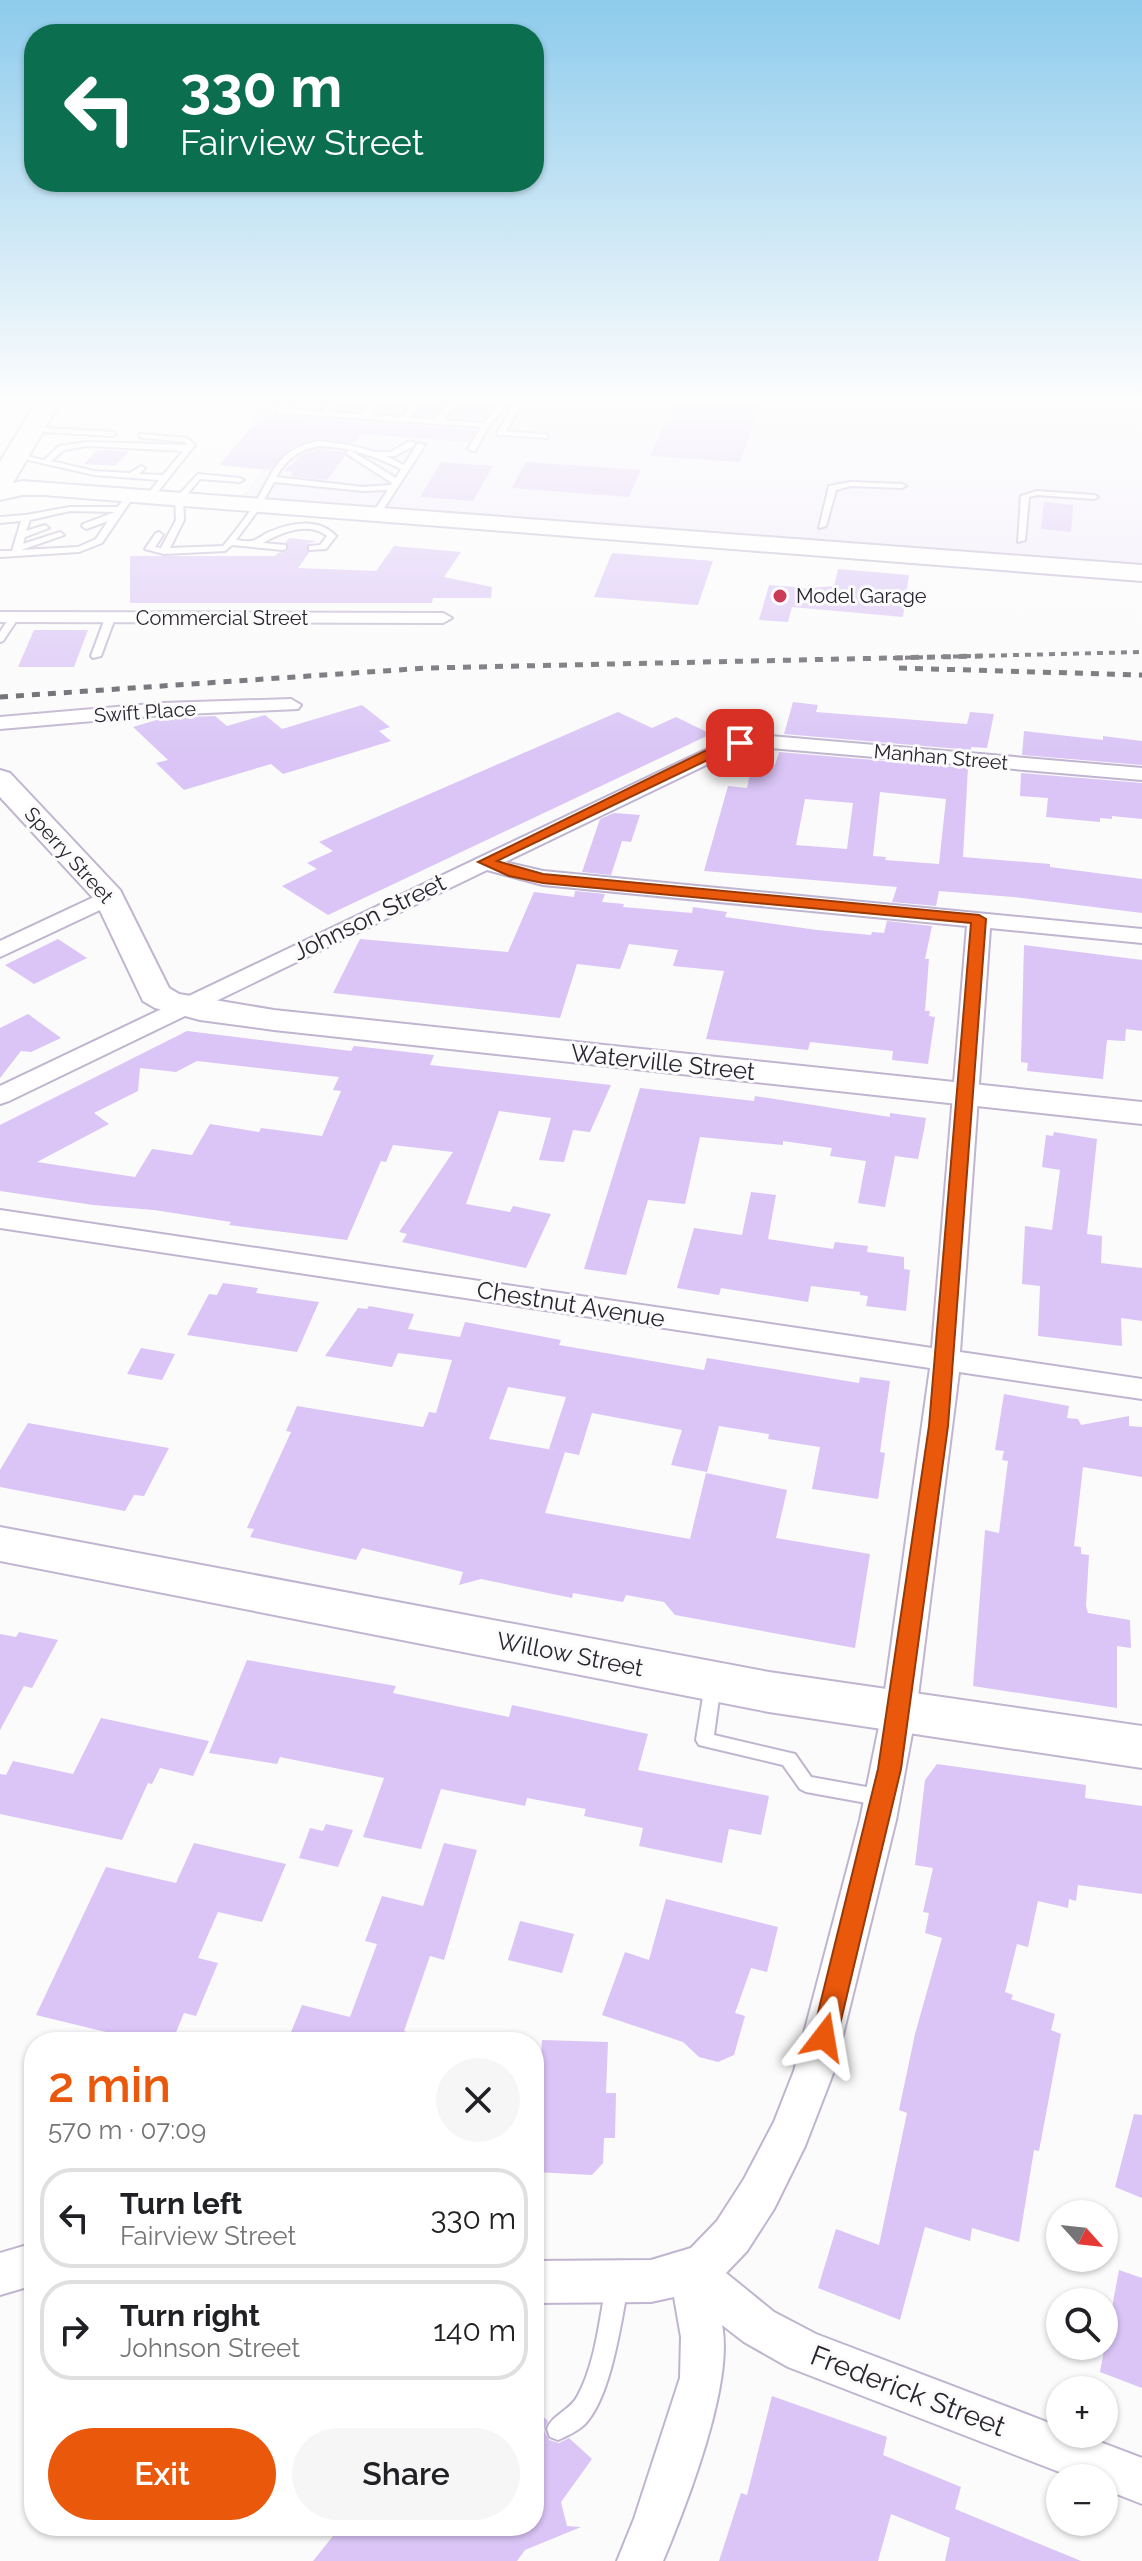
<!DOCTYPE html>
<meta charset="utf-8">
<style>
body{margin:0;font-family:Raleway,sans-serif;background:#f6f6f6;color:#202124;height:100vh;display:flex;flex-direction:column;font-size:30px;white-space:nowrap}
*{box-sizing:border-box;margin:0}
p{font-size:26px;color:#757577}
.icon{flex:none;width:44px;height:44px;fill:none;stroke:currentColor;stroke-width:2;stroke-linecap:round;stroke-linejoin:round}
.map{position:relative;flex:1;overflow:hidden}
.drawer{position:absolute;left:24px;top:2032px;width:520px;height:504px;display:flex;flex-direction:column;background:#fff;border-radius:32px;box-shadow:0 2px 6px #0004}
.drawer>*{flex:none}
.guide{position:absolute;left:24px;top:24px;width:520px;height:168px;border-radius:32px;box-shadow:0 2px 6px #0004;background:#0b6e4f;color:#fff;overflow:hidden}
.needle{width:52px;rotate:117deg}
.buttons{position:absolute;left:1046px;top:2200px;display:grid;gap:16px}
.buttons a{display:grid;place-items:center;width:72px;height:72px;border-radius:50%;background:#fff;box-shadow:0 2px 6px #0004;font-size:40px}
.pin{position:absolute;display:grid;place-items:center;width:68px;height:68px;color:#fff;margin:-34px;border-radius:16px;box-shadow:0 4px 12px #0006}
.me{position:absolute;width:88px;margin:-44px;rotate:14deg;stroke-linejoin:round;filter:drop-shadow(0 0 6px #0008)}
.turn{display:flex;align-items:center;gap:28px;height:168px;padding:0 24px;font-size:36px}
.turn .icon{width:104px;height:104px;stroke-width:2.5}
.turn b{display:block;font-size:56px;line-height:68px}
.round{display:grid;place-items:center;flex:none;width:84px;height:84px;border-radius:42px;background:#f6f6f6}
.head{display:flex;align-items:center;justify-content:space-between;height:136px;padding:0 24px}
h1{font-size:48px;font-weight:600;line-height:60px;color:#ea580c}
.button{display:flex;gap:16px;margin-top:auto;padding:16px 24px}
.button a{flex:1;height:92px;border-radius:48px;background:#ea580c;color:#fff;font-size:32px;font-weight:600;line-height:92px;text-align:center}
.button a+a{background:#f6f6f6;color:#202124}
ul{padding:0;list-style:none}
li{display:flex;align-items:center;gap:24px;height:100px;margin:0 16px 12px;padding:0 8px;border:4px solid #e0e0e0;border-radius:32px}
li div{flex:1}
li b{display:block;font-size:30px}
li em{font-style:normal}
.map>svg:first-child{display:block}
</style>
<div class="map">
<svg width="1142" height="2561" viewBox="0 0 1142 2561">
<rect width="100%" height="100%" fill="#fbfbfb"/>
<path fill="#f1ecfa" d="M261,397H1142V563L242,497L291,432L251,428Z"/>
<g fill="#dac5f6" fill-rule="evenodd">
<path d="M344,397H371L362,411L335,409Z"/>
<path d="M386,397H412L401,414L376,412Z"/>
<path d="M427,397H449L435,416L415,415Z"/>
<path d="M464,397H501L483,420L450,417Z"/>
<path d="M676,397H763L740,462L650,456Z"/>
<path d="M262,415L291,417L476,430L469,442L361,434L354,443L318,438L292,447L270,470L219,465Z"/>
<path d="M319,449L343,452L345,456L327,480L290,476L293,472L284,471L301,455Z"/>
<path d="M97,450L129,451L115,466L84,464Z"/>
<path d="M441,462L493,466L473,501L420,497Z"/>
<path d="M526,462L641,470L629,497L512,488Z"/>
<path d="M1044,502L1073,505L1071,532L1041,529Z"/>
<path d="M289,538L317,541L307,544L309,553L298,568L376,571L394,546L461,552L444,577L492,587L491,598H433L432,603H130V556H275L278,553L288,551L286,542Z"/>
<path d="M612,553L713,561L698,605L594,597Z"/>
<path d="M838,569L909,575L903,617L792,607L788,622L759,620L769,585L797,587L796,589L834,586Z"/>
<path d="M34,630H88L74,667H18Z"/>
<path d="M793,702L818,705L816,712L967,724L970,712L994,714L987,748L971,747V750L784,734Z"/>
<path d="M362,705L390,727L379,731L391,741L283,774L271,764L184,790L156,763L168,760L133,727L163,718L215,716L227,726L265,715L282,729Z"/>
<path d="M618,712L652,728L676,717L711,734L328,915L282,886L317,869L307,863L333,851L319,842Z"/>
<path d="M1024,731L1103,740V736L1142,741V765L1022,755Z"/>
<path d="M779,752L968,768L963,857L1050,864V867L1142,879V913L1013,897L939,891L936,906L892,902L897,887L704,871L728,786L747,788L754,755L775,765ZM880,792L946,799L939,864L885,860L886,857L873,856ZM805,799L853,803L847,849L796,845Z"/>
<path d="M1021,773L1142,783V819L1112,816V819L1100,818V822L1046,817L1048,798L1020,796Z"/>
<path d="M614,813L640,815L631,842L622,841L611,875L582,872L600,819Z"/>
<path d="M575,891L605,894L602,902L624,904L623,907L692,913L693,907L727,912L725,917L817,930L871,935L872,932L884,933L887,921L932,926L925,959H929L925,1011H930L929,1016L935,1017L928,1064L892,1060L893,1051L810,1042L808,1050L706,1039L724,971L673,966L678,950L629,944L620,969L577,964L560,1018L333,993L360,939L508,952L534,892L574,897Z"/>
<path d="M58,939L87,958L34,984L5,965Z"/>
<path d="M1024,945L1142,960V1031L1126,1029L1125,1041L1107,1040L1103,1079L1027,1071L1028,1063L1021,1062Z"/>
<path d="M28,1014L61,1038L31,1052L21,1051L0,1078V1028Z"/>
<path d="M187,1031L351,1051L354,1046L390,1050L434,1055L430,1065L611,1085L590,1132L573,1130L564,1162L539,1160L551,1118L499,1111L466,1204L510,1212L513,1206L551,1214L526,1268L402,1242L407,1234L399,1232L453,1152L393,1145L386,1162L381,1161L347,1240L229,1225L231,1222L154,1210L93,1205L0,1191V1125ZM197,1061L339,1077L333,1090L341,1091L322,1136L261,1128L259,1132L210,1124L192,1155L152,1149L135,1177L37,1162L109,1124L94,1113L138,1091L140,1068L176,1072Z"/>
<path d="M640,1088L754,1101L755,1096L890,1117V1113L926,1118L924,1130L918,1159L895,1156L885,1207L858,1203L866,1161L830,1156L832,1148L783,1141V1145L700,1137L685,1204L648,1200L626,1275L584,1269Z"/>
<path d="M1054,1132L1097,1139L1087,1234L1102,1236L1101,1263L1142,1268V1321L1121,1318L1122,1346L1038,1336L1040,1286L1022,1284L1025,1226L1052,1230L1060,1170L1042,1167L1046,1135L1053,1136Z"/>
<path d="M751,1192L776,1195L768,1239L833,1249L835,1242L868,1246L867,1252L904,1257V1269L910,1270L906,1311L866,1306L868,1296L860,1295V1292L811,1286L808,1302L721,1288L719,1295L677,1288L694,1228L742,1235Z"/>
<path d="M223,1283L258,1288L256,1293L319,1302L297,1352L187,1335L209,1294L217,1295Z"/>
<path d="M369,1306L414,1314L408,1329L460,1337L465,1322L561,1340L559,1345L704,1370L707,1358L859,1383L860,1377L890,1381L880,1452L885,1453L878,1499L812,1489L820,1447L768,1439L769,1434L719,1426L707,1472L671,1465L682,1430L592,1413L579,1455L549,1449L566,1397L508,1387L489,1439L565,1452L545,1513L690,1539L706,1473L787,1490L776,1538L870,1554L855,1648L675,1615L664,1602L626,1595L623,1602L573,1593L572,1598L481,1579L459,1585L463,1572L362,1548L356,1560L250,1537L254,1529L247,1528L291,1432L286,1431L297,1406L423,1427L429,1412L436,1413L452,1360L398,1353L392,1367L325,1356L358,1308L367,1309Z"/>
<path d="M141,1348L175,1354L162,1380L127,1374Z"/>
<path d="M1004,1394L1069,1406L1067,1418L1078,1419L1081,1425L1129,1416V1426L1142,1427V1477L1083,1467L1074,1546L1081,1547V1554L1089,1555L1086,1606L1088,1613L1130,1620L1131,1648L1117,1646V1708L973,1686L985,1530L999,1533L1008,1461L1002,1460L1004,1451L995,1450Z"/>
<path d="M28,1423L111,1438L169,1448L144,1496L134,1495L125,1511L0,1487V1470Z"/>
<path d="M19,1632L58,1640L32,1688L24,1686L0,1730V1634L16,1637Z"/>
<path d="M247,1660L396,1686L393,1693L509,1717L512,1705L648,1734L638,1770L769,1796L761,1835L729,1829L722,1863L639,1846L643,1828L584,1816L586,1809L527,1798L525,1806L441,1789L421,1849L363,1837L384,1778L280,1757L277,1764L209,1753Z"/>
<path d="M101,1718L209,1741L193,1776L160,1768L152,1784L148,1783L122,1840L0,1814V1774L6,1775L13,1761L73,1774Z"/>
<path d="M937,1764L1086,1785L1085,1798L1142,1806V1894L1078,1885L1076,1901L1069,1899L1068,1908L1038,1901L1028,1947L1017,1944L1005,1992L1013,1995L1011,1999L1055,2014L1051,2030L1061,2034L1039,2151L1034,2150L1019,2242L972,2228L970,2241L925,2227L900,2320L818,2288L836,2229L879,2245L907,2113L899,2110L915,2034L942,1938L925,1933L929,1913L923,1912L933,1868L915,1865L925,1780Z"/>
<path d="M326,1824L353,1830L338,1867L299,1858L310,1828L323,1831Z"/>
<path d="M194,1843L286,1864L262,1922L218,1912L198,1958L218,1963L196,2016L184,2013L172,2042H147L36,2015L106,1867L176,1883Z"/>
<path d="M444,1843L477,1850L444,1960L430,1956L404,2031L413,2034L411,2042H287L302,2005L350,2017L377,1944L365,1941L382,1896L423,1906Z"/>
<path d="M666,1899L778,1927L767,1972L751,1968L735,2013L745,2016L734,2055L718,2062L699,2057L683,2042L602,2015L625,1952L649,1960Z"/>
<path d="M520,1921L574,1934L562,1973L508,1960Z"/>
<path d="M542,2040L608,2042L606,2093H616L615,2138H604L603,2163L592,2175L534,2172Z"/>
<path d="M1134,2114L1142,2115V2198L1115,2187Z"/>
<path d="M1119,2270L1142,2278V2388L1100,2372Z"/>
<path d="M772,2396L887,2437L883,2455L961,2487L955,2509L1081,2561H945L950,2538L891,2514L878,2561H719L741,2493L747,2495Z"/>
<path d="M534,2408L548,2421L544,2430L549,2440L559,2443L569,2438L592,2459L561,2502L567,2526L581,2527L525,2550L517,2561H313L341,2526H534Z"/>
</g>
<g fill="none" stroke-linecap="round" stroke-linejoin="round">
<defs>
<g id="lane">
<path d="M287,397H295L285,409L322,412L333,397H341L329,412L363,414L375,397H383L371,415L403,417L416,397H424L410,418L436,419L453,397H461L444,420L484,423L505,397H513L489,426L475,451H472L468,449L481,427L277,413L276,411Z"/>
<path d="M518,397H526L506,431L544,434L548,436L547,438L498,435L497,433Z"/>
<path d="M32,427L112,432L116,434L112,436L29,431L28,429Z"/>
<path d="M140,434L187,438L195,445L152,499H149L145,497L159,480L94,475L11,456L15,454L44,460L59,446L87,442L187,445L185,442L143,438L139,436ZM87,446L183,451L163,475L139,474L145,468L141,466L130,473L94,471L51,461L64,450Z"/>
<path d="M319,441L349,445L375,452H391L408,442H414V446L395,456H386L404,465L418,443L425,445L379,516L372,514L388,490L363,491L274,482L259,509L236,540C241,540 245,542 250,541C256,541 261,536 267,533C289,523 318,517 336,536L326,549L309,550V546L320,545L327,536C309,521 281,532 263,543L286,545V549L283,550L232,545L225,551L164,554L145,549L156,533L159,532L163,535L155,547L161,548L176,520L175,499L198,474L240,478L244,480L240,482L200,479L183,499L184,520L170,548L223,546C234,533 245,519 254,505C274,472 276,449 319,441ZM319,446C349,447 375,456 401,469L396,478L350,450L346,452L347,454L392,483L391,485L363,487L276,477C287,459 298,450 319,446Z"/>
<path d="M851,482L902,484L906,486L902,488L851,486L836,490L826,526L819,528L829,486Z"/>
<path d="M1037,491L1094,495L1098,497L1094,499L1037,495L1029,497L1025,540L1018,542L1021,496Z"/>
<path d="M127,494L134,496L102,543L79,552L0,557V551H12L21,521L0,523V517L26,515L70,507H118ZM70,511L115,512L83,524L82,526L86,529L108,521L96,539L78,547L21,550L64,535L60,532L23,544L25,537L49,528L45,525L26,531L30,520Z"/>
<path d="M11,615L19,617L3,641L0,642V632Z"/>
<path d="M110,615L115,618L101,656L93,658L91,656L105,618Z"/>
<path d="M713,1677L719,1679L721,1684L714,1735L795,1754L811,1777L883,1790L889,1793L892,1798L889,1803L883,1806L806,1792L800,1789L783,1765L699,1745L696,1740L705,1684L707,1679Z"/>
<path d="M617,2275L625,2278L628,2286C621,2323 611,2397 585,2424C578,2431 567,2436 558,2440L550,2437L547,2429C552,2415 569,2411 577,2397C595,2365 599,2322 606,2286L609,2278Z"/>
</g>
<g id="street">
<path d="M0,612L443,613L452,618L443,623L0,622Z"/>
<path d="M291,699L301,705L298,709L163,715L0,729V717L163,703Z"/>
<path d="M770,736L1142,768V780L770,748L735,751L505,862L543,871L1142,929V943L990,928L960,1352L1142,1379V1399L959,1372L916,1712L896,1820L834,2071L805,2146L774,2209L747,2251L726,2273L774,2312L816,2334L1060,2427V2434H1079L1142,2458V2504L1104,2489V2478H1075L788,2367L744,2342L722,2325C734,2383 687,2504 663,2561H617L634,2519L680,2378L681,2337L674,2297L651,2302L534,2303V2261L651,2260L691,2248L717,2221L744,2179L774,2122L794,2071L860,1820L882,1712L930,1368L0,1228V1210L932,1348L967,926L543,885L487,870L9,1101L0,1104V1086L724,741Z"/>
<path d="M109,890L117,892L120,897L117,902L0,957V941Z"/>
<path d="M34,2243V2285L0,2295V2253Z"/>
</g>
<g id="secondary">
<path d="M22,481L1142,565V581L44,495H22L0,500V486Z"/>
<path d="M0,770L10,773L120,890L169,988L179,994L274,1010L1142,1102V1124L274,1030L200,1020L155,1008L143,1001L95,900L0,797Z"/>
<path d="M0,1527L769,1672L1142,1726V1768L769,1712L0,1561Z"/>
</g>
<path id="primary" d="M39,397H63L13,483L9,488L0,491V462Z"/>
</defs>
<use href="#lane" stroke="#c0b5d0" stroke-width="4"/>
<use href="#street" stroke="#c0b5d0" stroke-width="4"/>
<use href="#secondary" stroke="#c0b5d0" stroke-width="4"/>
<use href="#primary" stroke="#c0b5d0" stroke-width="4"/>
<use href="#lane" fill="#fff" fill-rule="evenodd"/>
<use href="#street" fill="#fff" fill-rule="evenodd"/>
<use href="#secondary" fill="#fff" fill-rule="evenodd"/>
<use href="#primary" fill="#fff" fill-rule="evenodd"/>
<path stroke="#5c5860" stroke-width="4" stroke-dasharray="6 6" stroke-linecap="butt" d="M893,658L1142,652"/>
<g stroke="#5c5860" stroke-width="5" stroke-dasharray="8 8" stroke-linecap="butt">
<path d="M899,668L1142,675"/>
<path d="M0,697L427,668L982,656"/>
</g>
</g>
<linearGradient id="sky" x2="0" y2="1"><stop stop-color="#8dcbec"/><stop offset="0.53" stop-color="#fdfdfd"/><stop offset="1" stop-color="#fdfdfd" stop-opacity="0"/></linearGradient>
<rect width="1142" height="755" fill="url(#sky)"/>
<path fill="#ea580c" stroke="#983908" stroke-width="2" d="M740,739L746,743L744,745L718,755L497,861L543,874L979,915L986,919L948,1426L901,1769L837,2037L833,2046L824,2049L815,2046L812,2037L878,1769L929,1426L971,923L543,883L509,876L478,862L709,749Z"/>
<circle fill="#cb3b57" stroke="#fbfbfb" stroke-width="3" cx="780" cy="596" r="8"/>
<g text-anchor="middle" dominant-baseline="central" stroke-width="6" stroke-linejoin="round" paint-order="stroke">
<g font-size="20" fill="#29242f" stroke="#fbfbfb" text-anchor="start">
<text x="796" y="596">Model Garage</text>
</g>
<g font-size="20" fill="#29242f" stroke="#fbfbfb">
<text x="222" y="618">Commercial Street</text>
<text transform="translate(145 712) rotate(-4)">Swift Place</text>
<text transform="translate(941 757) rotate(5)">Manhan Street</text>
<text transform="translate(69 855) rotate(48)">Sperry Street</text>
</g>
<g font-size="24" fill="#29242f" stroke="#fbfbfb">
<text transform="translate(369 917) rotate(-26)">Johnson Street</text>
<text transform="translate(663 1062) rotate(6)">Waterville Street</text>
<text transform="translate(571 1304) rotate(9)">Chestnut Avenue</text>
<text transform="translate(570 1654) rotate(11)">Willow Street</text>
</g>
<g font-size="28" fill="#29242f" stroke="#fbfbfb">
<text transform="translate(908 2391) rotate(21)">Frederick Street</text>
</g>
</g>
</svg>
<div class="buttons">
<a><svg class="needle" viewBox="-14 -14 28 28"><path d="M0-13l5 13h-10z" fill="#e53935"/><path d="M0 13l5-13h-10z" fill="#757577"/></svg></a>
<a><svg class="icon" aria-label="search" viewBox="0 0 24 24"><circle cx="10" cy="10" r="6"/><path d="M15 15l6 6"/></svg></a>
<a>+</a>
<a>−</a>
</div>
<div class="pin" style="left:740px;top:743px;background:#d93025"><svg class="icon" aria-label="arrive" viewBox="0 0 24 24"><path d="M6 21V4h12l-3 4 3 4H6"/></svg></div>
<svg class="me" style="left:824px;top:2037px" viewBox="-20 -20 40 40"><path d="M0-17L14 15 0 8-14 15z" fill="#ea580c" stroke="#fff" stroke-width="4"/></svg>
<div class="guide">
<div class="turn"><svg class="icon" aria-label="left" viewBox="0 0 24 24"><path d="M17 20v-9H6M10 6l-5 5 5 5"/></svg><div><b>330 m</b>Fairview Street</div></div>
</div>
<section class="drawer">
<div class="head"><div><h1>2 min</h1><p>570 m · 07:09</p></div><a class="round"><svg class="icon" aria-label="close" viewBox="0 0 24 24"><path d="M6 6l12 12M18 6L6 18"/></svg></a></div>
<ul>
<li><svg class="icon" aria-label="left" viewBox="0 0 24 24"><path d="M17 20v-9H6M10 6l-5 5 5 5"/></svg><div><b>Turn left</b><p>Fairview Street</p></div><em>330 m</em></li>
<li><svg class="icon" aria-label="right" viewBox="0 0 24 24"><path d="M7 20v-9h11M14 6l5 5-5 5"/></svg><div><b>Turn right</b><p>Johnson Street</p></div><em>140 m</em></li>
</ul>
<div class="button"><a>Exit</a><a>Share</a></div>
</section>
</div>
